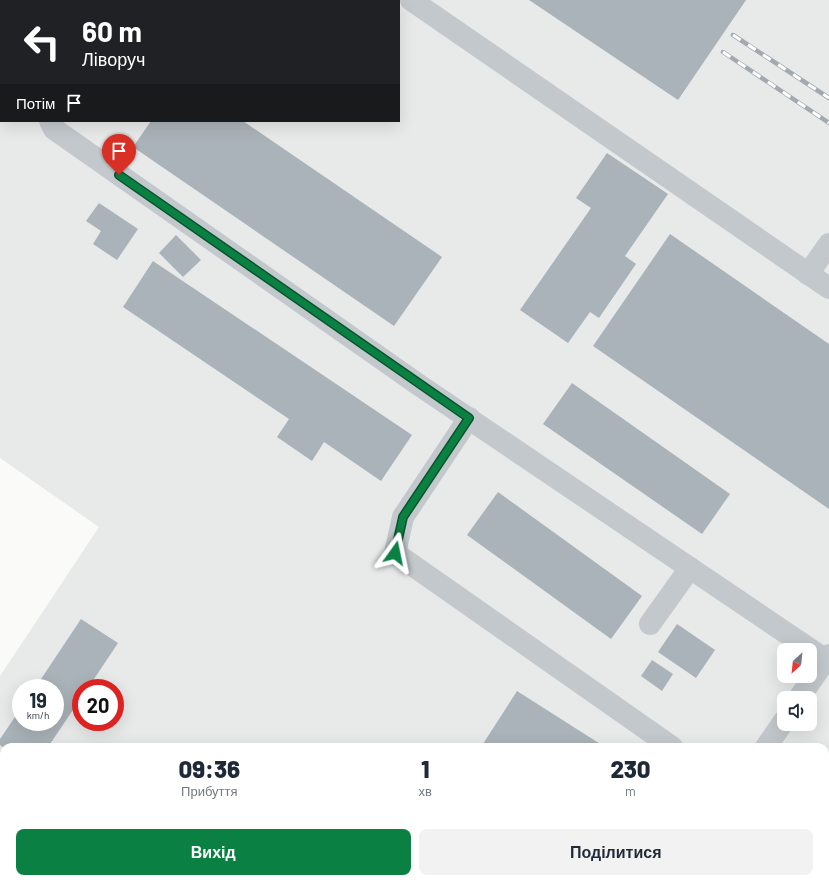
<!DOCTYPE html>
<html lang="uk">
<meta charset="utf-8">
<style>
body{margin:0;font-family:Barlow,sans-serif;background:#f2f2f3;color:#1f2937;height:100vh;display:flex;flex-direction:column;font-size:15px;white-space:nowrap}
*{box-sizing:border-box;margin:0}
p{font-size:13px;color:#747a83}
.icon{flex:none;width:22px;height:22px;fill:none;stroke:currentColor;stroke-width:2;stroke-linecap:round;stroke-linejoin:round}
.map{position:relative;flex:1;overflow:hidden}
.panel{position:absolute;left:0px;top:743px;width:829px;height:140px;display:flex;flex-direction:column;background:#fff;border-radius:12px 12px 0 0;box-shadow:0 4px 16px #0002}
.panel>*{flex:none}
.top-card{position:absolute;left:0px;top:0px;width:400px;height:122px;box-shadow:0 4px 16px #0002;background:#202124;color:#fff;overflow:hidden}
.needle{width:26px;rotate:207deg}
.buttons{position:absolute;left:777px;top:643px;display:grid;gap:8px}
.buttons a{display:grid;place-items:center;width:40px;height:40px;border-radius:8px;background:#fff;box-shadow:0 4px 16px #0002;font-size:20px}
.speed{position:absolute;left:12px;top:679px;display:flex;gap:8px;font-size:20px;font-weight:700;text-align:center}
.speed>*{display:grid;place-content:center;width:52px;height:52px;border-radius:50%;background:#fff;box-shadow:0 4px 16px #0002;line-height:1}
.speed small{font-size:10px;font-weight:400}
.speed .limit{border:6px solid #d22;background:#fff;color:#111}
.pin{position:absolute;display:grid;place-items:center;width:34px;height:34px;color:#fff;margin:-41px -17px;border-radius:50% 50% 50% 0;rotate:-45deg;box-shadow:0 0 4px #0007}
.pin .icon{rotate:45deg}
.me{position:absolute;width:44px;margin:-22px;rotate:12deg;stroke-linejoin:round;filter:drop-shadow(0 0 3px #0008)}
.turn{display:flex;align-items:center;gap:14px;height:84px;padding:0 16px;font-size:18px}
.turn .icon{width:52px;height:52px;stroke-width:2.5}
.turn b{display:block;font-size:28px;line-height:34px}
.then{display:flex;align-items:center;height:38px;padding:0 16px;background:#0003;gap:8px;font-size:15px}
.eta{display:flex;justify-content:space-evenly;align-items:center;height:68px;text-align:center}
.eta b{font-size:24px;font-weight:800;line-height:28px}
.primary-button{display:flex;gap:8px;margin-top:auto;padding:8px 16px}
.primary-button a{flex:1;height:46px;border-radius:8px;background:#0b8043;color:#fff;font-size:16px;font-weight:800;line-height:46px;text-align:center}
.primary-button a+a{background:#f2f2f3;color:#1f2937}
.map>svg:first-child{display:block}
</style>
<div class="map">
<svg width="829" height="883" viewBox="0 0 829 883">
<rect width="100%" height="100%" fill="#fafaf8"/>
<path fill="#e8e9e9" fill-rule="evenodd" d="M0,0H829V883H40L34,879H825V747H4V858L0,856V676L99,527L0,458ZM1,1H399V121H1ZM784,650H810V676H784ZM21,688H55V722H21ZM81,688H115V722H81ZM784,698H810V724H784Z"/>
<g fill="#aab3b9">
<path d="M529,0H746L678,100Z"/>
<path d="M151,121H243L442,257L394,326L133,147Z"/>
<path d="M607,153L668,194L625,256L636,264L599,318L590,312L568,343L520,310L591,208L576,198Z"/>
<path d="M99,203L138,229L117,260L93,244L101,231L86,221Z"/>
<path d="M670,234L829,344V509L593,346Z"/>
<path d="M176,235L201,260L183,277L159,253Z"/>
<path d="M153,261L412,435L381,481L324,442L312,461L277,437L289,419L123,307Z"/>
<path d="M572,383L730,494L702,534L543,424Z"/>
<path d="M498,492L642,596L611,639L467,535Z"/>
<path d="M81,619L118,643L88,688H81V698L48,747H4V748L0,745V739L21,708V722H55V688H35Z"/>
<path d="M677,624L715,650L696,678L658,652Z"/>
<path d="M652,660L673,674L662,691L641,676Z"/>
<path d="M517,691L605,747H481Z"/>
<path d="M300,879H471L477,883H297Z"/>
<path d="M526,879H688L685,883H533Z"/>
<path d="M744,879H776L782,883H741Z"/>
</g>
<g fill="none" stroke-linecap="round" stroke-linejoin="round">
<g stroke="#c3c8cc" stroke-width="22">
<path d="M10,0L11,1"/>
<path d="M411,0L829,288"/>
<path d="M50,121L54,129L419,385L829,662"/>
<path d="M808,274L829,244"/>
<path d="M469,418L403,517L395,553L672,747"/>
<path d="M650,624L690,568"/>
<path d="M799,698L829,655"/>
<path d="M766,747L784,721"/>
<path d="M825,853L829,856"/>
</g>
<defs>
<g id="rail">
<path d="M733,35L829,98"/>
<path d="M723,52L829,123"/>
</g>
</defs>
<use href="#rail" stroke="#a2aab0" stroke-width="4.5"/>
<use href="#rail" stroke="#fff" stroke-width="3" stroke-dasharray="9" stroke-linecap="butt"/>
</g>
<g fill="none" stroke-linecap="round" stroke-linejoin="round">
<defs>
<path id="route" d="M119,175L469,418L403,517L395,553"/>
</defs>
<use href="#route" stroke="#07532c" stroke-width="10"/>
<use href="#route" stroke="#0b8043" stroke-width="7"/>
</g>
</svg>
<div class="buttons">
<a><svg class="needle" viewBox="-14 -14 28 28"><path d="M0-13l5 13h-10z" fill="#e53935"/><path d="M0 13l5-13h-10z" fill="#747a83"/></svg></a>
<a><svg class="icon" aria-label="sound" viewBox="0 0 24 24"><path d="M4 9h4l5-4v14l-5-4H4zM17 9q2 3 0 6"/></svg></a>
</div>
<div class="speed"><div>19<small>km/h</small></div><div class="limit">20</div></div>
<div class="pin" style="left:119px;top:175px;background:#d93025"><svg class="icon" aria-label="arrive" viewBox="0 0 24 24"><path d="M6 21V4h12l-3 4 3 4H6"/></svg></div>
<svg class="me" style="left:395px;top:553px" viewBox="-20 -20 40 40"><path d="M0-17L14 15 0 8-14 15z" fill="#0b8043" stroke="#fff" stroke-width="4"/></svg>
<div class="top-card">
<div class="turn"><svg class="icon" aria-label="left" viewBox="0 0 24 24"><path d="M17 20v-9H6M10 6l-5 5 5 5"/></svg><div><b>60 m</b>Ліворуч</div></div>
<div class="then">Потім<svg class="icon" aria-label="arrive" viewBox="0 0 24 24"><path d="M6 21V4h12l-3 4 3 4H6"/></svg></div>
</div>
<section class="panel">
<div class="eta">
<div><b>09:36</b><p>Прибуття</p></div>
<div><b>1</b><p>хв</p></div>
<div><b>230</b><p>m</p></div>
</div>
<div class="primary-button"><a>Вихід</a><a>Поділитися</a></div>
</section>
</div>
